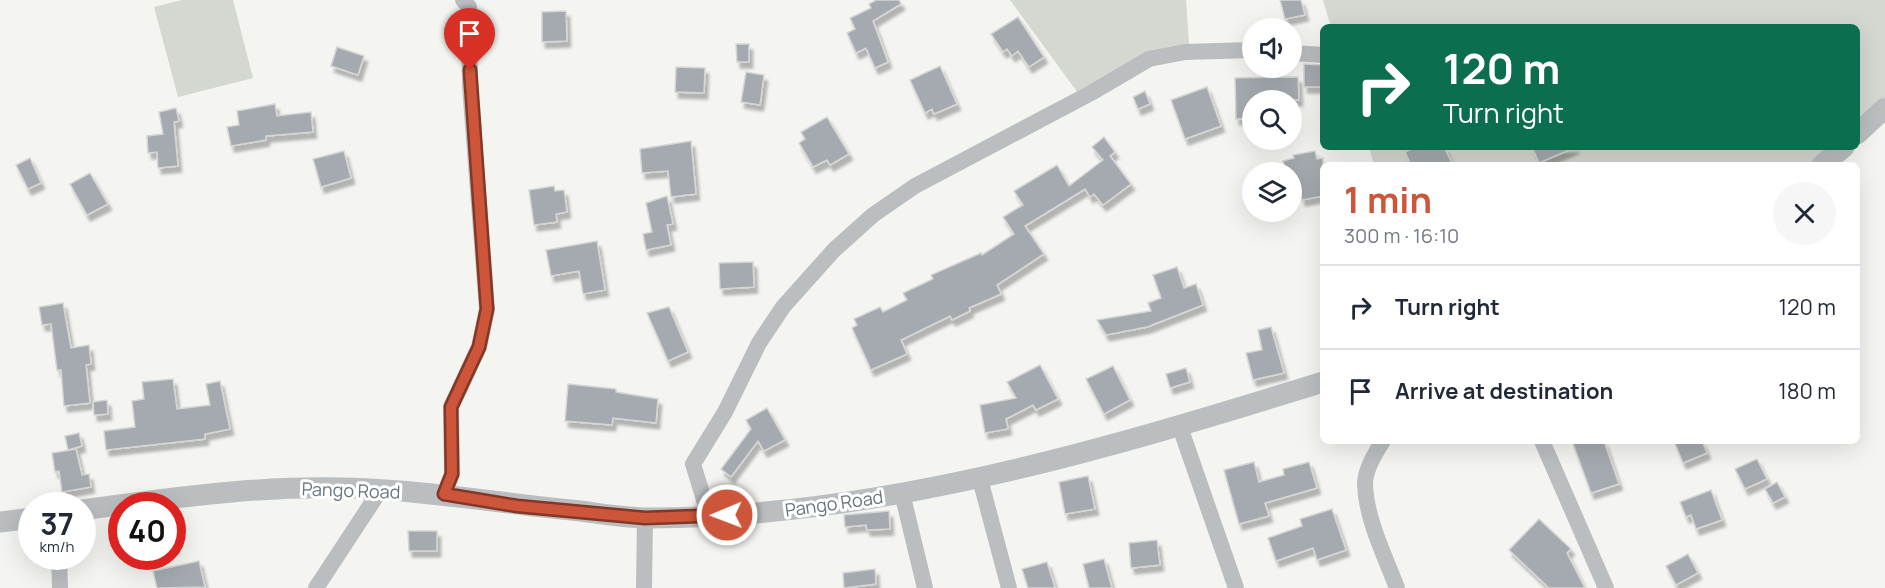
<!DOCTYPE html>
<meta charset="utf-8">
<style>
body{margin:0;font-family:Manrope,sans-serif;background:#f6f6f7;color:#1f2937;height:100vh;display:flex;flex-direction:column;font-size:22px;white-space:nowrap}
*{box-sizing:border-box;margin:0}
p{font-size:20px;color:#747a83}
.icon{flex:none;width:33px;height:33px;fill:none;stroke:currentColor;stroke-width:2;stroke-linecap:round;stroke-linejoin:round}
.map{position:relative;flex:1;overflow:hidden}
.drawer{position:absolute;left:1320px;top:162px;width:540px;height:282px;display:flex;flex-direction:column;background:#fff;border-radius:9px;box-shadow:0 6px 24px #0002}
.drawer>*{flex:none}
.banner{position:absolute;left:1320px;top:24px;width:540px;height:126px;border-radius:9px;box-shadow:0 6px 24px #0002;background:#0b6e4f;color:#fff;overflow:hidden}
.fabs{position:absolute;left:1242px;top:18px;display:grid;gap:12px}
.fabs a{display:grid;place-items:center;width:60px;height:60px;border-radius:50%;background:#fff;box-shadow:0 6px 24px #0002;font-size:30px}
.speed{position:absolute;left:18px;top:492px;display:flex;gap:12px;font-size:30px;font-weight:700;text-align:center}
.speed>*{display:grid;place-content:center;width:78px;height:78px;border-radius:50%;background:#fff;box-shadow:0 6px 24px #0002;line-height:1}
.speed small{font-size:15px;font-weight:400}
.speed .limit{border:9px solid #d22;background:#fff;color:#111}
.pin{position:absolute;display:grid;place-items:center;width:51px;height:51px;color:#fff;margin:-62px -26px;border-radius:50% 50% 50% 0;rotate:-45deg;box-shadow:0 0 6px #0007}
.pin .icon{rotate:45deg}
.me{position:absolute;width:66px;margin:-33px;rotate:269deg;stroke-linejoin:round;filter:drop-shadow(0 0 4px #0008)}
.turn{display:flex;align-items:center;gap:21px;height:126px;padding:0 24px;font-size:27px}
.turn .icon{width:78px;height:78px;stroke-width:2.5}
.turn b{display:block;font-size:42px;line-height:51px}
.round{display:grid;place-items:center;flex:none;width:63px;height:63px;border-radius:32px;background:#f6f6f7}
.overview{display:flex;align-items:center;justify-content:space-between;height:102px;padding:0 24px}
h1{font-size:36px;font-weight:700;line-height:45px;color:#cc553a}
ul{padding:0;list-style:none}
li{display:flex;align-items:center;gap:18px;height:84px;padding:0 24px;border-top:2px solid #e0e1e3}
li div{flex:1}
li b{display:block;font-size:22px}
li em{font-style:normal}
.map>svg:first-child{display:block}
</style>
<div class="map">
<svg width="1885" height="588" viewBox="0 0 1885 588">
<defs>
<filter id="shadow"><feDropShadow dx="3.5" dy="6" stdDeviation="1.5" flood-color="#0004"/></filter>
</defs>
<rect width="100%" height="100%" fill="#f4f4f1"/>
<g fill="#d4d8d1">
<path d="M182,0H233L253,78L178,97L154,7Z"/>
<path d="M1010,0H1186L1189,44L1078,93Z"/>
<path d="M1323,0H1885V99L1857,126V27H1331Z"/>
<path d="M1369,147H1832L1811,165H1374Z"/>
</g>
<g fill="#a4aaaf" stroke="#d5d5d4" stroke-width="1.5" filter="url(#shadow)">
<path d="M876,0H899L901,4L873,21L888,62L875,68L866,48L856,53L847,33L855,29L850,18L871,8L869,4Z"/>
<path d="M1280,0H1301L1305,15L1285,19Z"/>
<path d="M566,11L567,41L542,42V12Z"/>
<path d="M1018,17L1044,57L1029,67L1018,51L1012,56L1007,49L1003,52L991,34Z"/>
<path d="M736,44H749V62H737Z"/>
<path d="M337,47L364,56L358,75L331,66Z"/>
<path d="M1304,64L1323,65V87H1304Z"/>
<path d="M940,66L957,104L934,114L932,109L925,113L910,80Z"/>
<path d="M676,67L705,68L704,93L675,92Z"/>
<path d="M746,72L764,75L760,105L741,102Z"/>
<path d="M1298,77L1299,100H1252V118L1236,119L1235,78Z"/>
<path d="M1207,87L1221,126L1185,139L1171,100Z"/>
<path d="M1145,91L1150,104L1138,109L1133,97Z"/>
<path d="M275,104L277,116L311,112L313,132L266,136V140L231,146L227,127L239,125L237,111Z"/>
<path d="M176,108L179,121L174,122L178,166L158,168L157,152L148,153L147,136L163,134L159,112Z"/>
<path d="M827,117L849,154L830,165L827,160L813,167L799,143L805,139L801,132Z"/>
<path d="M1104,137L1115,152L1110,156L1131,184L1103,205L1094,194L1090,197L1085,189L1025,226L1044,254L997,285L1001,294L969,308L970,311L952,320L950,316L901,340L907,354L871,370L852,328L857,325L854,319L880,307L883,312L907,300L903,293L933,279L931,275L981,253L982,255L1014,234L1003,217L1023,205L1014,191L1057,165L1069,186L1103,160L1092,147Z"/>
<path d="M691,141L696,194L671,197L668,171L642,173L640,149Z"/>
<path d="M1415,147H1444L1453,165H1411L1405,152Z"/>
<path d="M1532,147H1576L1539,163Z"/>
<path d="M344,151L351,178L321,187L313,159Z"/>
<path d="M1315,151L1317,159L1323,158V196L1302,200L1300,191L1292,193V172H1286L1283,161L1294,158L1293,155Z"/>
<path d="M30,158L41,183L28,189L16,165Z"/>
<path d="M90,173L108,204L87,215L70,184Z"/>
<path d="M554,186L555,191L564,190L567,212L556,214L557,222L534,225L529,190Z"/>
<path d="M667,196L673,224L667,225L671,245L646,250L643,234L652,232L646,203Z"/>
<path d="M597,241L605,290L583,294L579,271L551,276L546,250Z"/>
<path d="M753,262L754,287L720,289L719,263Z"/>
<path d="M1177,267L1184,288L1196,284L1203,305L1147,327L1106,335L1097,320L1151,311L1148,303L1161,298L1153,275Z"/>
<path d="M63,303L71,348L89,345L91,364L86,365L90,403L64,406L61,370H57L51,324L42,325L39,307Z"/>
<path d="M669,307L688,352L668,361L647,313Z"/>
<path d="M1271,327L1284,373L1253,380L1246,353L1262,350L1258,330Z"/>
<path d="M1040,365L1058,399L1036,410L1033,405L1006,419L1008,429L985,433L980,405L1016,398L1007,382Z"/>
<path d="M1113,366L1130,400L1104,414L1086,379Z"/>
<path d="M1186,368L1190,382L1170,388L1166,374Z"/>
<path d="M173,379L177,409L210,405L206,384L220,381L230,429L205,434V439L106,450L104,431L135,427L132,401L144,399L142,382Z"/>
<path d="M568,384L616,389V392L658,399L656,423L613,418L612,425L565,421Z"/>
<path d="M107,400L108,414L94,415L93,402Z"/>
<path d="M767,408L785,440L764,451L758,441L731,477L721,469L751,429L746,420Z"/>
<path d="M79,433L82,446L68,450L65,436Z"/>
<path d="M1572,441H1604L1619,484L1591,493Z"/>
<path d="M1674,441H1702L1707,453L1683,463Z"/>
<path d="M76,449L82,475L89,474L91,487L62,492L59,471L55,472L52,453Z"/>
<path d="M1757,459L1767,479L1745,489L1735,469Z"/>
<path d="M1254,462L1259,482L1284,475L1283,469L1309,462L1317,488L1265,503L1269,516L1239,524L1224,470Z"/>
<path d="M1088,476L1095,509L1065,514L1059,482Z"/>
<path d="M1777,482L1785,497L1773,503L1765,489Z"/>
<path d="M1711,490L1722,520L1696,529L1691,515L1686,517L1680,502Z"/>
<path d="M1332,509L1346,550L1317,560L1313,548L1276,561L1268,538L1302,526L1300,519Z"/>
<path d="M889,511L890,529L867,530L866,525L845,527L844,515Z"/>
<path d="M1539,519L1571,549L1567,553L1585,588H1549L1509,550Z"/>
<path d="M408,531H437V551H409Z"/>
<path d="M1157,540L1160,565L1131,568L1129,543Z"/>
<path d="M1688,554L1698,573L1676,585L1666,566Z"/>
<path d="M1104,559L1112,588H1089L1083,564Z"/>
<path d="M199,561L205,587L157,588L153,571Z"/>
<path d="M1047,562L1055,588H1028L1022,569Z"/>
<path d="M875,569L876,584L844,588L843,573Z"/>
</g>
<g fill="none" stroke-linecap="round" stroke-linejoin="round">
<g stroke="#babec0" stroke-width="16">
<path d="M1292,53L1323,55"/>
<path d="M1180,427L1236,588"/>
<path d="M1383,441C1375,453 1365,470 1365,484C1366,519 1385,556 1397,588"/>
<path d="M1542,441L1606,588"/>
<path d="M980,479L1009,588"/>
<path d="M902,493L925,588"/>
<path d="M444,494L452,474L451,407L479,347L487,309L470,86L469,7L463,0"/>
<path d="M709,516L693,464L725,412L759,343L783,307L834,250L873,215L915,186L1091,93L1149,59L1185,52L1252,50"/>
<path d="M59,556L60,588"/>
<path d="M316,588L381,489"/>
<path d="M644,588L645,518"/>
</g>
<g stroke="#babec0" stroke-width="21">
<path d="M1857,134L1885,108"/>
<path d="M1822,165L1844,147"/>
<path d="M82,510C183,496 283,482 385,490C450,494 515,505 580,511C603,514 626,518 649,518C880,517 1104,450 1323,382"/>
<path d="M0,522L32,518"/>
</g>
</g>
<g fill="none" stroke-linecap="round" stroke-linejoin="round">
<defs>
<path id="route" d="M470,70L487,309L479,347L451,407L452,474L444,494L517,506L645,518L727,515"/>
</defs>
<use href="#route" stroke="#853726" stroke-width="15"/>
<use href="#route" stroke="#cc553a" stroke-width="10"/>
</g>
<g text-anchor="middle" dominant-baseline="central" stroke-width="6" stroke-linejoin="round" paint-order="stroke">
<g font-size="18" fill="#67757e" stroke="#fff">
<text transform="translate(351 490) rotate(2)">Pango Road</text>
<text transform="translate(834 503) rotate(-8)">Pango Road</text>
</g>
</g>
</svg>
<div class="fabs">
<a><svg class="icon" aria-label="sound" viewBox="0 0 24 24"><path d="M4 9h4l5-4v14l-5-4H4zM17 9q2 3 0 6"/></svg></a>
<a><svg class="icon" aria-label="search" viewBox="0 0 24 24"><circle cx="10" cy="10" r="6"/><path d="M15 15l6 6"/></svg></a>
<a><svg class="icon" aria-label="layers" viewBox="0 0 24 24"><path d="M12 4l9 5-9 5-9-5zM3 14l9 5 9-5"/></svg></a>
</div>
<div class="speed"><div>37<small>km/h</small></div><div class="limit">40</div></div>
<div class="pin" style="left:470px;top:70px;background:#d93025"><svg class="icon" aria-label="arrive" viewBox="0 0 24 24"><path d="M6 21V4h12l-3 4 3 4H6"/></svg></div>
<svg class="me" style="left:727px;top:515px" viewBox="-20 -20 40 40"><circle r="17" fill="#cc553a" stroke="#fff" stroke-width="3"/><path d="M0-11L8 9 0 5-8 9z" fill="#fff"/></svg>
<div class="banner">
<div class="turn"><svg class="icon" aria-label="right" viewBox="0 0 24 24"><path d="M7 20v-9h11M14 6l5 5-5 5"/></svg><div><b>120 m</b>Turn right</div></div>
</div>
<section class="drawer">
<div class="overview"><div><h1>1 min</h1><p>300 m · 16:10</p></div><a class="round"><svg class="icon" aria-label="close" viewBox="0 0 24 24"><path d="M6 6l12 12M18 6L6 18"/></svg></a></div>
<ul>
<li><svg class="icon" aria-label="right" viewBox="0 0 24 24"><path d="M7 20v-9h11M14 6l5 5-5 5"/></svg><div><b>Turn right</b></div><em>120 m</em></li>
<li><svg class="icon" aria-label="arrive" viewBox="0 0 24 24"><path d="M6 21V4h12l-3 4 3 4H6"/></svg><div><b>Arrive at destination</b></div><em>180 m</em></li>
</ul>
</section>
</div>
